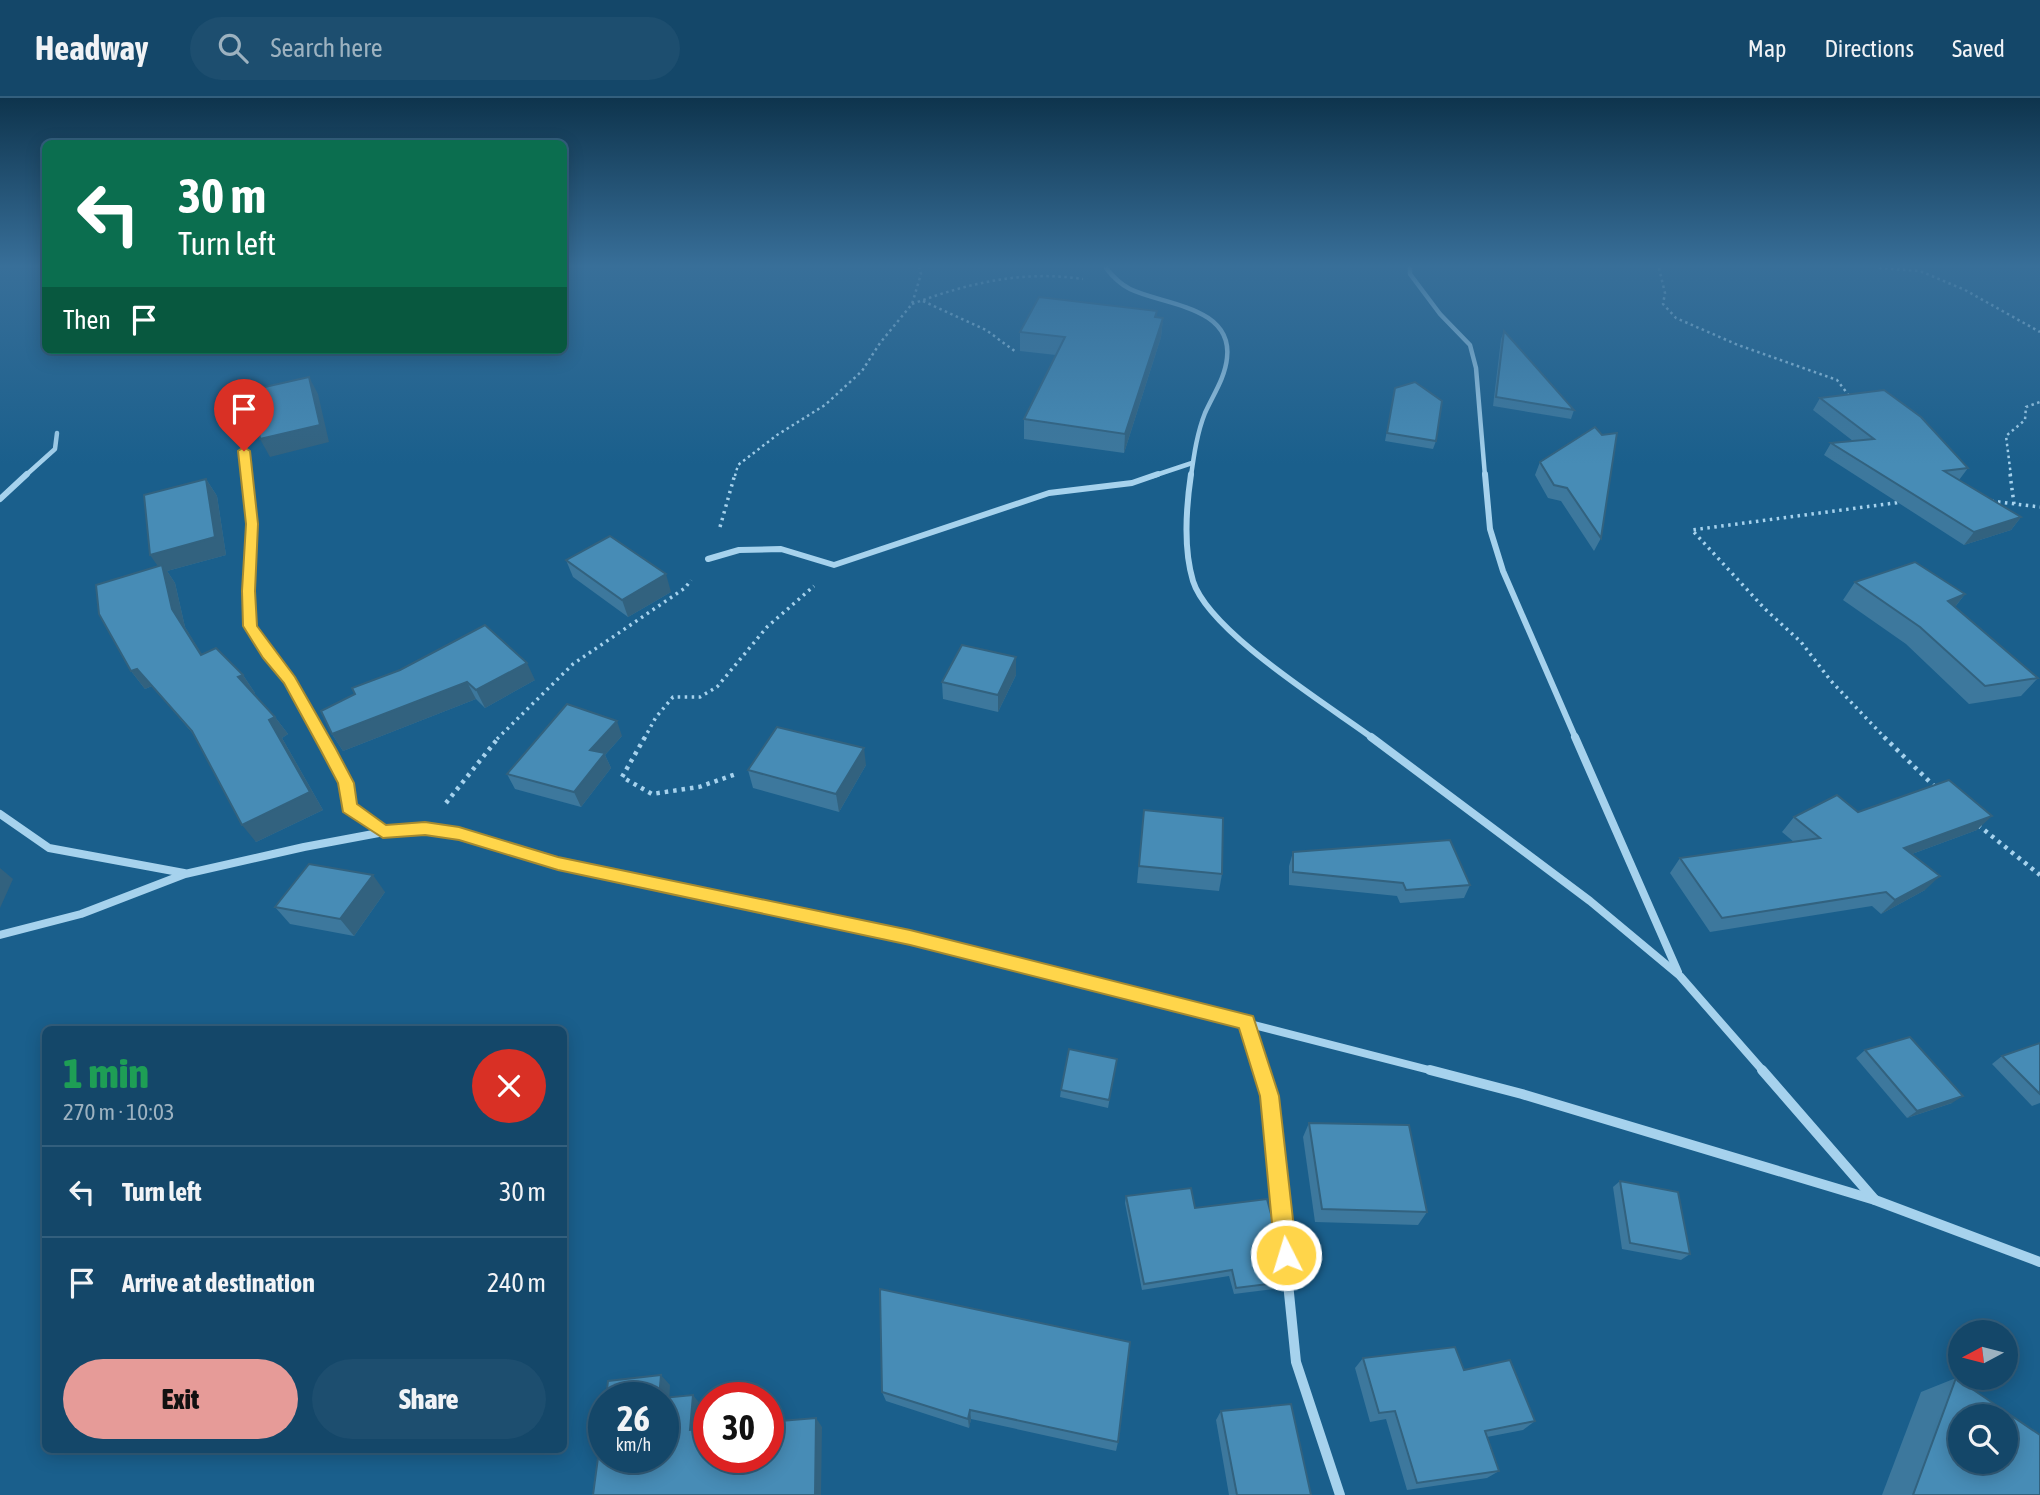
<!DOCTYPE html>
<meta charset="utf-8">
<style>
body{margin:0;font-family:"Asap Condensed",sans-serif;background:#1d4e6f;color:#f1f3f6;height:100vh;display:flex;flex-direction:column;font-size:26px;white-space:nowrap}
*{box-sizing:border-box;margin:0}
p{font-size:23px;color:#9db2c0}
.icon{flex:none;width:38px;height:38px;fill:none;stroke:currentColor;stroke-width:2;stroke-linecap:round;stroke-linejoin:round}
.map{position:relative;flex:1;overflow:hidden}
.sheet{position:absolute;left:42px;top:928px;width:525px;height:427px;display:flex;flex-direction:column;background:#144769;border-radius:10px;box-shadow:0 4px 18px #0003,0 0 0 2px #335f7d}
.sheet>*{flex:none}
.hud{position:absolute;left:42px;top:42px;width:525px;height:214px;border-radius:10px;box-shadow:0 4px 18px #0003,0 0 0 2px #335f7d;background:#0b6e4f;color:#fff;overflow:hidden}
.needle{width:46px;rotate:263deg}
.tools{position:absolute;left:1948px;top:1222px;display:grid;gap:14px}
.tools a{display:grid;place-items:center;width:70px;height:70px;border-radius:50%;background:#144769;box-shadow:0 4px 18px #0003,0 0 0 2px #335f7d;font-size:35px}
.speed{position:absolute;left:588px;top:1284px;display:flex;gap:14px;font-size:35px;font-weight:700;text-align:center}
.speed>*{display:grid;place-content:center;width:91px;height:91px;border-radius:50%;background:#144769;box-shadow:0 4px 18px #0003,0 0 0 2px #335f7d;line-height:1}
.speed small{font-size:18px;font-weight:400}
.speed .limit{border:10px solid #d22;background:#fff;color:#111}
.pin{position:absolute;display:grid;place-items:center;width:60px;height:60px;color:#fff;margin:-72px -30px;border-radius:50% 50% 50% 0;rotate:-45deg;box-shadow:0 0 7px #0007}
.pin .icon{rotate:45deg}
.me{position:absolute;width:77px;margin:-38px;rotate:355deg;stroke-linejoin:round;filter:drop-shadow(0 0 5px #0008)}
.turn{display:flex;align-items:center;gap:24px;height:147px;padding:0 21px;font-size:32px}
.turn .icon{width:91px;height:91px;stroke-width:2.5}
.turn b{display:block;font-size:49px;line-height:60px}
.then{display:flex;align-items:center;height:66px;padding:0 21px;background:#0003;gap:14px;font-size:26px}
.round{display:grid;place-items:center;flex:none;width:74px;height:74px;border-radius:37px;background:#1d4e6f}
.summary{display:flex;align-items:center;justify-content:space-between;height:119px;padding:0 21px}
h1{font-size:42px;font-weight:800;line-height:52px;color:#1e9e55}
.button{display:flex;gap:14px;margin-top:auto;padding:14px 21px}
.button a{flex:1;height:80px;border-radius:42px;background:#e69b98;color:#111;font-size:28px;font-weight:800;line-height:80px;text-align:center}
.button a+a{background:#1d4e6f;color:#f1f3f6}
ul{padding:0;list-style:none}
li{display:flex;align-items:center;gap:21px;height:91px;padding:0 21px;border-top:2px solid #335f7d}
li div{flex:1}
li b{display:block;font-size:26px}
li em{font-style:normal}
header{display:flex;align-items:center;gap:42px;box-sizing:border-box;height:98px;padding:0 35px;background:#144769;border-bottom:2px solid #335f7d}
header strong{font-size:33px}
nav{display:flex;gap:38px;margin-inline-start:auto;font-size:24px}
.search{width:490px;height:63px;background:#1d4e6f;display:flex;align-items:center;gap:18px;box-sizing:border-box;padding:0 24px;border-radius:38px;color:#9db2c0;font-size:26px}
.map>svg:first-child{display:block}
</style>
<header>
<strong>Headway</strong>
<div class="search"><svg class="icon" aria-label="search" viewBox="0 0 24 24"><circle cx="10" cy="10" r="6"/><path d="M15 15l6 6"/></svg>Search here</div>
<nav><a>Map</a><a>Directions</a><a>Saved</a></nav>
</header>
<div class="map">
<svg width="2040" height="1397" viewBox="0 0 2040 1397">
<rect width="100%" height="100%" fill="#1a5f8c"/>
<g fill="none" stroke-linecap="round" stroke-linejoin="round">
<g stroke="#a6d2ed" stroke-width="2.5" stroke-dasharray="2.5 3.5" stroke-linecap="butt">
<path d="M1659,170L1665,195L1663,206L1676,220L1738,247L1837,282L1850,299"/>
<path d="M1879,170L1920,173L1965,192L2040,234"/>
<path d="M923,203L986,232L1016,254"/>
<path d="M912,206C969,185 1022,172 1083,181"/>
<path d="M735,378L738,367L777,337L825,307L862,273L880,245L912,206L921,176L919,170"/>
<path d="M2011,378L2006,338L2025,322L2026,309L2040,304"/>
</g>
<g stroke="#a6d2ed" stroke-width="3.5" stroke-dasharray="2.5 4.5" stroke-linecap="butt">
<path d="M2010,376L2014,406"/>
<path d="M1991,403L2040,409"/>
<path d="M720,429L735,376"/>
<path d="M497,641L573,566L685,490L691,482"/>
<path d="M644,641L656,619L673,599H700L717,589L767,529L814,488"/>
<path d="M1886,641L1831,583L1801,544L1765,511L1692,432L1902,404"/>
</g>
<g stroke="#a6d2ed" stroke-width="4.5" stroke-dasharray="3.5 5" stroke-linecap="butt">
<path d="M645,639L622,679L652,696L699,689L736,676"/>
<path d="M1884,639L1937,691"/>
<path d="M446,705L499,639"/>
<path d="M1978,727L2040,777"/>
</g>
<g stroke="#a6d2ed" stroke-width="4.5">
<path d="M1106,170C1113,179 1120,186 1130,191C1163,207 1233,208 1227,260C1225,280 1213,297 1205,315C1197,335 1194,357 1191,378"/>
<path d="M1410,170V176L1440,216L1470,247L1476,270L1485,378"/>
<path d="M244,353L247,378"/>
<path d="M25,378L55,351L57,335"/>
<path d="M1153,378L1192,365"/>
</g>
<g stroke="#a6d2ed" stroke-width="6">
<path d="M247,376L252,426L248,493L250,528L268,557L289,582L322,641"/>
<path d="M1191,376C1186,410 1183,450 1193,483C1209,534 1328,607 1374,641"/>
<path d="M1485,376L1490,431L1503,473L1576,641"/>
<path d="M0,401L27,376"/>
<path d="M708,461L739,452L781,451L834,467L1049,395L1132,385L1158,376"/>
</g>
<g stroke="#a6d2ed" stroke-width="8">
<path d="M321,639L346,685L349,709L384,734"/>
<path d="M1371,639L1590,803L1680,878L1764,974"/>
<path d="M1575,639L1678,874"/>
<path d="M0,716L49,750L184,775"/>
<path d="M0,837L81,816L185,776L304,749L384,734L425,731L459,736L558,766L910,839L1437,974"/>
<path d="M1246,924L1262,974"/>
</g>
<g stroke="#a6d2ed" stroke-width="10">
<path d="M1261,972L1269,998L1296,1264L1340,1397"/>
<path d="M1430,972L1522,996L1875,1102L2040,1164"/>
<path d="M1762,972L1875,1102"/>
</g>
</g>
<g fill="#3d789d">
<path d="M1157,213L1156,219L1163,220L1161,239L1124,355L1024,341V321L1056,257L1020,253V234Z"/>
<path d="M1504,233L1574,312L1571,321L1493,308L1501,241Z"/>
<path d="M1395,290L1436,343L1433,351L1385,343Z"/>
<path d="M1820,300L1968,370L1959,382L2021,419L2011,432L1964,447L1824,357L1831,345L1853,343L1813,312Z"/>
<path d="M1602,337L1601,440L1594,453L1561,403L1548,400L1535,377L1540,364Z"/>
<path d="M206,381L217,398L226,457L167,473L175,485L185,529L202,557L243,577L255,595L253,596L275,619L288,636L282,640L323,712L256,744L194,637L152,588L145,591L131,573L158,468Z"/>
<path d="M566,462L671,494L628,519L573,479Z"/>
<path d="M1855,484L1965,496L1955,509L2038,580L2021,598L1969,606L1906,546L1843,502Z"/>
<path d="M1016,577L998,614L943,601L942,584Z"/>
<path d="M535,582L485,610L476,601L343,653L332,636L355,596L352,590Z"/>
<path d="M622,638L605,657L611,670L581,709L515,691L507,676Z"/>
<path d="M866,667L839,714L753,690L748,672Z"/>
<path d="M1144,712L1222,776L1219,793L1137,785Z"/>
<path d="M1858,714L1977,732L1912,756L1925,792L1881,816L1872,808L1710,834L1670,775L1680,760L1794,744L1782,734L1794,719Z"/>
<path d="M1293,754L1470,787L1464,800L1400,805L1397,798L1289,787V768Z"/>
<path d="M385,794L354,838L290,826L275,809Z"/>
<path d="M2040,945V1005L2032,1008L1992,966L2002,958Z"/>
<path d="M1865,952L1952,1005L1907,1020L1856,960Z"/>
<path d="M1117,961L1108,1010L1060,999L1061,992Z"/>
<path d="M1309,1025L1427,1114L1418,1127L1315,1124L1303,1039Z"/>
<path d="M1620,1083L1690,1156L1681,1162L1622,1151L1613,1089Z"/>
<path d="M1126,1098L1195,1110L1284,1184L1281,1190L1234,1196L1229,1178L1142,1192L1125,1105Z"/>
<path d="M1130,1244L1118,1344L1116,1353L971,1321L969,1330L886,1303L882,1294Z"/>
<path d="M1363,1260L1464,1272L1535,1323L1523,1332L1487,1339L1499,1373L1487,1380L1407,1392L1386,1321L1370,1324L1355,1270Z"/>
<path d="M1956,1280L2040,1397H1882L1921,1294Z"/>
<path d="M1221,1313L1311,1397H1229L1216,1322Z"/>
</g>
<g fill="#32627f">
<path d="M1163,220L1161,239L1124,355L1125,336Z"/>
<path d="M309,279L318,296L329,344L270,359L260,341Z"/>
<path d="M206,381L217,398L226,457L167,473L175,485L185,529L214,575L201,557L172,511L162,474L150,457Z"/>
<path d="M2021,419L2011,432L1964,447L1974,434Z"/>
<path d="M666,476L671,494L628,519L622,502Z"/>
<path d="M1965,496L1951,514L1948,503Z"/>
<path d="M1016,559V577L998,614V597Z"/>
<path d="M527,565L535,582L485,610L476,592Z"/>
<path d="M137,571L152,588L145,591L131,573Z"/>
<path d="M243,577L255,595L251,597L238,579Z"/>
<path d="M467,584L476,601L343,653L332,636Z"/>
<path d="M275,619L288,636L282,640L323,712L256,744L242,727L269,622Z"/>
<path d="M617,623L622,638L605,657L611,670L581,709L574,694L590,652Z"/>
<path d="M864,650L866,667L839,714L836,696Z"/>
<path d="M1992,718L1977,732L1890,764L1904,750Z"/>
<path d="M0,770L13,781L0,810Z"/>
<path d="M373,777L385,794L354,838L340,821Z"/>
<path d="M1940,778L1925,792L1881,816L1895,802Z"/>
<path d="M1963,998L1952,1005L1907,1020L1917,1013Z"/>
<path d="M661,1277L670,1287L669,1310L659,1300Z"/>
<path d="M693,1297L701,1307L698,1341L690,1332Z"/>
<path d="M970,1312L971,1321L969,1330L968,1321Z"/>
<path d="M816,1320L822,1329L821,1397H815Z"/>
</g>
<g fill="#478cb6" stroke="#32627f" stroke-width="2" fill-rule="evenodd">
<path d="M1039,199L1157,213L1155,219L1163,220L1125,336L1024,321L1065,239L1020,234Z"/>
<path d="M1504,233L1574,312L1496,299Z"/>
<path d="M309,279L320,327L260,341L252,292Z"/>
<path d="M1415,284L1442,303L1436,343L1387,335L1395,290Z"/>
<path d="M1884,292L1921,319L1968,370L1944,373L2021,419L1974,434L1831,345L1874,341L1820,300Z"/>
<path d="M1595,329L1602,337L1617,335L1601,440L1567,390L1554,387L1540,364Z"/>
<path d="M206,381L215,439L150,457L144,397Z"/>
<path d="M610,438L666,476L622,502L566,462Z"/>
<path d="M1915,464L1965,496L1948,503L2038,580L1985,588L1920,529L1855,484Z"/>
<path d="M162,467L172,511L201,557L216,550L243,577L238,579L275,619L269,622L310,694L242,727L192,633L137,571L131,573L99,516L96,487Z"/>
<path d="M485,527L527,565L476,592L467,584L332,636L321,613L355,596L352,590L400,572Z"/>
<path d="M962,547L1016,559L998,597L942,584Z"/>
<path d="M567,606L617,623L590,652L605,655L574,694L507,676Z"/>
<path d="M777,629L864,650L836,696L748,672Z"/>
<path d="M1949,682L1992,718L1904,750L1940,778L1895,802L1886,794L1722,820L1680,760L1820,740L1794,719L1837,697L1858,714Z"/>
<path d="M1144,712L1223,720L1222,776L1139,768Z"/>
<path d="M1450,742L1470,787L1406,792L1403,785L1293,774V754Z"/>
<path d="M309,766L373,777L340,821L275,809Z"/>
<path d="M1910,939L1963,998L1917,1013L1865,952Z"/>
<path d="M2040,945V996L2002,958Z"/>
<path d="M1069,951L1117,961L1109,1002L1061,992Z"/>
<path d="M1309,1025L1409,1027L1427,1114L1322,1111Z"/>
<path d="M1620,1083L1678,1094L1690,1156L1630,1145Z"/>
<path d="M1191,1090L1195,1110L1267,1101L1281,1153L1284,1184L1236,1190L1232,1172L1144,1186L1126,1098Z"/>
<path d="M880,1191L1130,1244L1118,1344L970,1312L968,1321L882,1294Z"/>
<path d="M1455,1249L1464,1272L1510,1262L1535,1323L1485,1333L1499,1373L1417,1385L1395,1313L1379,1315L1363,1260Z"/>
<path d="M661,1277L659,1300H606L608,1283Z"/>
<path d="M1956,1280L2040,1337V1397H1913ZM1960,1318H2006V1363H1960Z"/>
<path d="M693,1297L690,1332L709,1330V1360H768V1324L816,1320L815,1397H593L604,1315V1360H663V1300H662Z"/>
<path d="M1291,1306L1311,1397H1237L1221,1313Z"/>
</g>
<linearGradient id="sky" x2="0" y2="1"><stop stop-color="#0e344d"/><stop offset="0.46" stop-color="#386f99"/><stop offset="1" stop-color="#386f99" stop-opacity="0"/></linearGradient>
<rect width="2040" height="366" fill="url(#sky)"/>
<path fill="#ffd54a" stroke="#a68a30" stroke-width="2" d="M244,349L250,353L258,426L255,493L257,528L295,579L336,651L354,685L357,706L386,727L425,724L459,729L558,759L910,832L1253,918L1279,998L1297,1157L1294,1165L1286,1168L1279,1165L1275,1157L1260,998L1239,930L910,847L558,772L459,742L425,737L383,740L343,714L338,685L320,651L284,585L263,560L243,528L242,493L246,426L238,353Z"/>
</svg>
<div class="tools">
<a><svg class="needle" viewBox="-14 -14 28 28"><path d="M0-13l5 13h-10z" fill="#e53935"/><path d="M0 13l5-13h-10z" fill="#9db2c0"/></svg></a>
<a><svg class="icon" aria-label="search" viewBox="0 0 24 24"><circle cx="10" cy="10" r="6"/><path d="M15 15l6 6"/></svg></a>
</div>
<div class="speed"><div>26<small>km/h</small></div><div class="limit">30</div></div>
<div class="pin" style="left:244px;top:353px;background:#d93025"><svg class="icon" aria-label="arrive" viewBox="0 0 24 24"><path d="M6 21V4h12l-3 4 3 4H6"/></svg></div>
<svg class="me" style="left:1286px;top:1157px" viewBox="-20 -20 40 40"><circle r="17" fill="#ffd54a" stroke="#fff" stroke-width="3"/><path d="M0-11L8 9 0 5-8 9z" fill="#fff"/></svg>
<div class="hud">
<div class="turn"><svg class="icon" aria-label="left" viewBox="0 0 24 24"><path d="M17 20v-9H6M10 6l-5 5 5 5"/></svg><div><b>30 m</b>Turn left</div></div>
<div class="then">Then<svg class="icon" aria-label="arrive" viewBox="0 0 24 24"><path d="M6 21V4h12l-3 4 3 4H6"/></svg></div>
</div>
<section class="sheet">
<div class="summary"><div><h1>1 min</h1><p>270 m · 10:03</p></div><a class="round" style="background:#d93025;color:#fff"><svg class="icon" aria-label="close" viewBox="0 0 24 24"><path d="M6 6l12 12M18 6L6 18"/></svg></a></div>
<ul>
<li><svg class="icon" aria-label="left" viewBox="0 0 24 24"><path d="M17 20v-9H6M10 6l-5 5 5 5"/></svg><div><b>Turn left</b></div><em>30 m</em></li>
<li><svg class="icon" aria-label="arrive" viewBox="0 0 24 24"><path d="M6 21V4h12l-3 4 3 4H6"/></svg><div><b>Arrive at destination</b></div><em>240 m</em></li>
</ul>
<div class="button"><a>Exit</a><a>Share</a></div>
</section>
</div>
